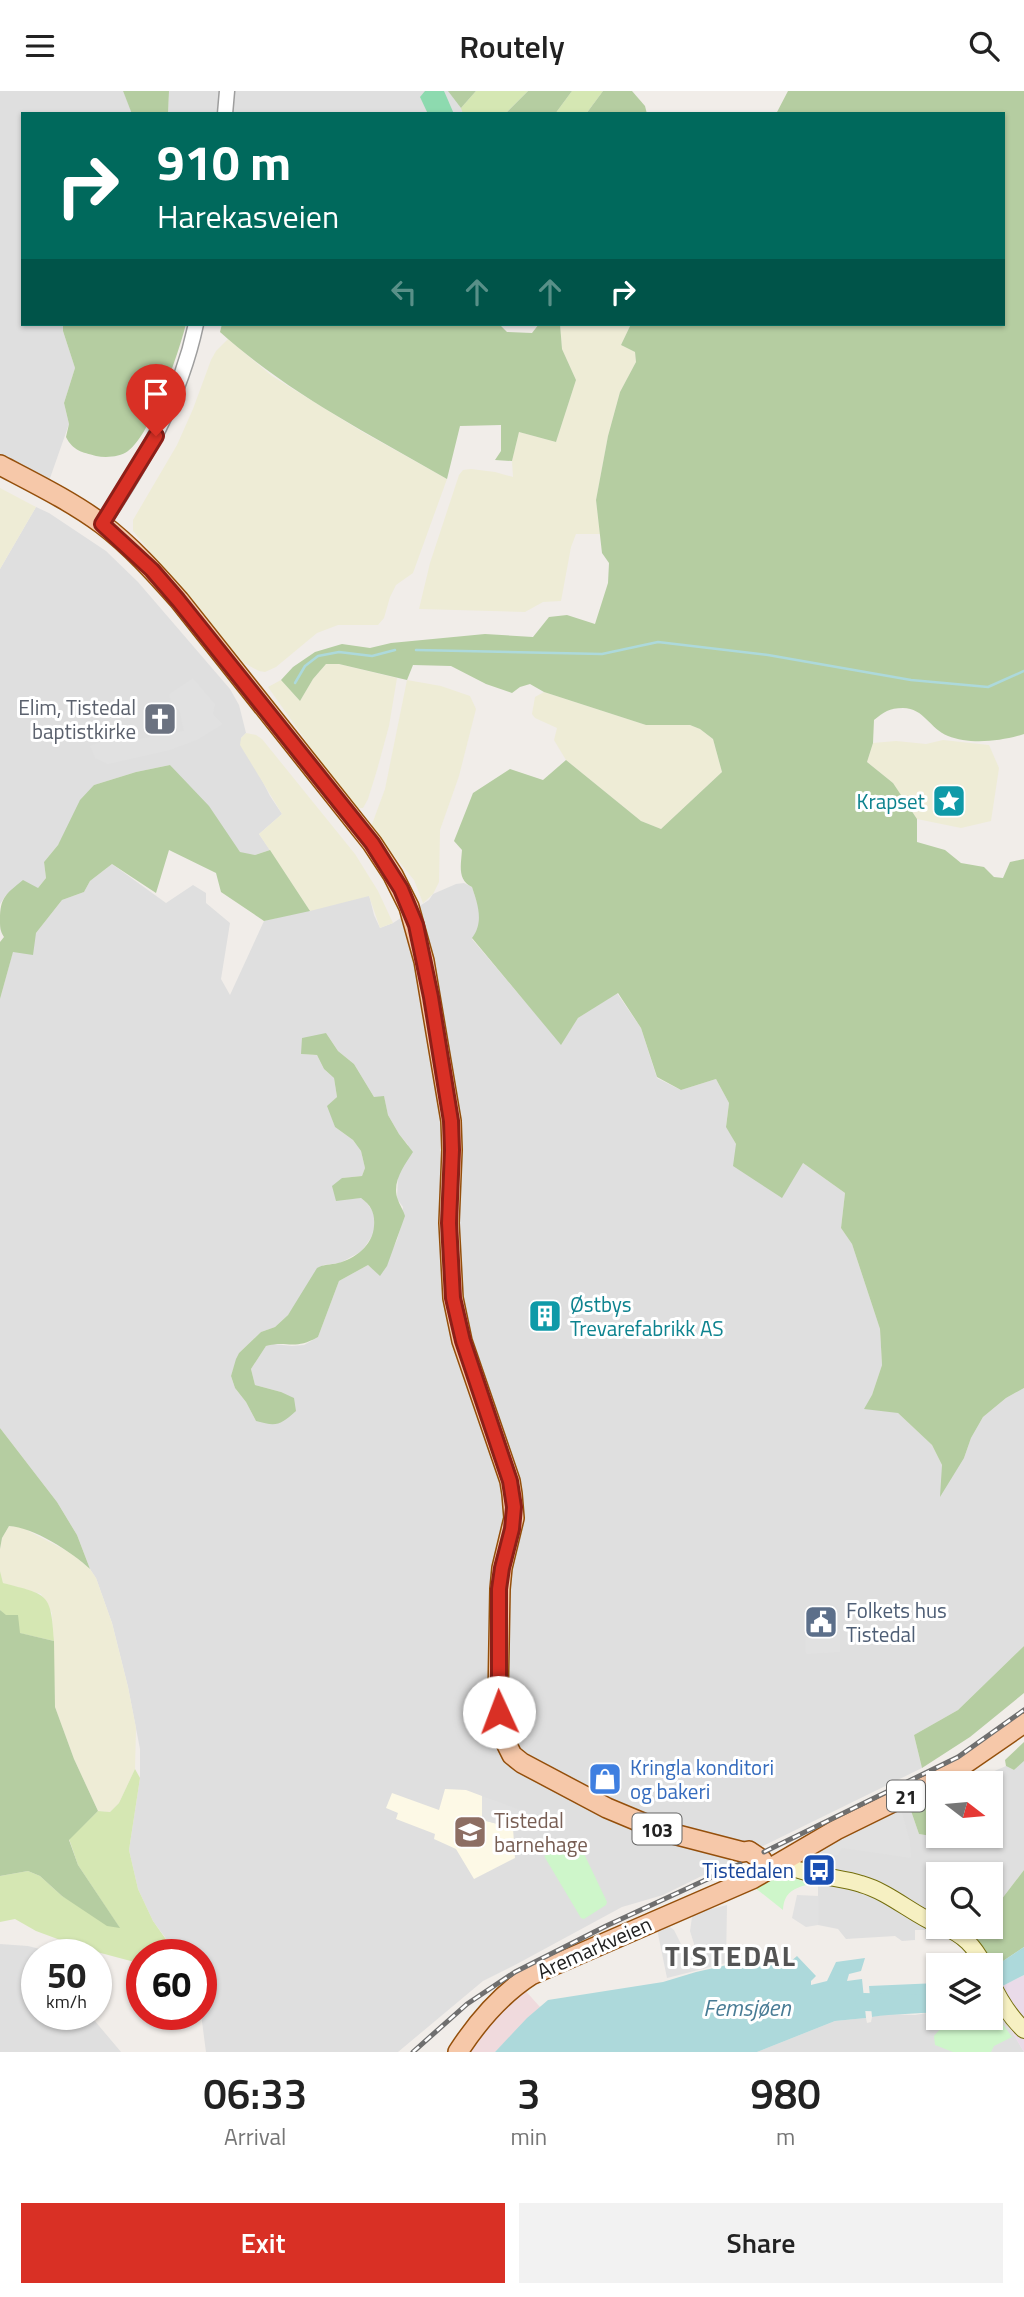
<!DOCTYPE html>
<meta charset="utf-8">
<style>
body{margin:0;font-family:"Titillium Web",sans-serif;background:#f2f2f2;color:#222;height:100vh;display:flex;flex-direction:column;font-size:26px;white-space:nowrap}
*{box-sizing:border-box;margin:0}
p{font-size:23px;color:#767676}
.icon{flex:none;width:38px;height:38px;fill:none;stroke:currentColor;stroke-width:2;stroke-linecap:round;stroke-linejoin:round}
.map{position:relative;height:1961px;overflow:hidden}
.details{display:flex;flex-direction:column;background:#fff;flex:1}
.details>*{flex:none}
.banner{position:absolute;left:21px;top:21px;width:984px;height:214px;border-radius:0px;box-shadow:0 2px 5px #0004;background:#00695c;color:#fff;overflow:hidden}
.needle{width:46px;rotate:106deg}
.tools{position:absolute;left:926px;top:1680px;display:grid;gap:14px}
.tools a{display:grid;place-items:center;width:77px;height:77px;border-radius:0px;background:#fff;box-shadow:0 2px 5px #0004;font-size:35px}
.speed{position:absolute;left:21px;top:1848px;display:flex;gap:14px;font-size:35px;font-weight:700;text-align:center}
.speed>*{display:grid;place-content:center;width:91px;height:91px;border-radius:50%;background:#fff;box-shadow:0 2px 5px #0004;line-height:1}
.speed small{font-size:18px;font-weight:400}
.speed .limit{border:10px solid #d22;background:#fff;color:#111}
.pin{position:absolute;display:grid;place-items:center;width:60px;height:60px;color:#fff;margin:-72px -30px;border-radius:50% 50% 50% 0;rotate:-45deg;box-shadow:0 0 7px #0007}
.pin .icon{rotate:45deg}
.me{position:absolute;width:77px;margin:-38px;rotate:358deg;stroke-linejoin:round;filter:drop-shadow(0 0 5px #0008)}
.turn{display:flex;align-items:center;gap:24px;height:147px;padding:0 21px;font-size:32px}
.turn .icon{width:91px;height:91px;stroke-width:2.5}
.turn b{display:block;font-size:49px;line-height:60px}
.lanes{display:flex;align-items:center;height:66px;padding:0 21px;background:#0003;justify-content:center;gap:35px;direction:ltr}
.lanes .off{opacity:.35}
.eta{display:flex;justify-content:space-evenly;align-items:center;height:119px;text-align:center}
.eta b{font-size:42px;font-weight:600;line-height:49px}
.primary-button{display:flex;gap:14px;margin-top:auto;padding:14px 21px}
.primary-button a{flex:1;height:80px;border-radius:0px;background:#d93025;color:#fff;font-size:28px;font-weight:600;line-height:80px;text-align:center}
.primary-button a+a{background:#f2f2f2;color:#222}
header{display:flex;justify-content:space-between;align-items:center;height:91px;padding:0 21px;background:#fff;font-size:32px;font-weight:600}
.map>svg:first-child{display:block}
</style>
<header><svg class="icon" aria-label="menu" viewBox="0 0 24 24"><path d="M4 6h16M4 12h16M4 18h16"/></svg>Routely<svg class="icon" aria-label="search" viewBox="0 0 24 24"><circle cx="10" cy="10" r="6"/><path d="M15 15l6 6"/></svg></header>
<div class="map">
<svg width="1024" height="1961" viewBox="0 0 1024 1961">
<rect width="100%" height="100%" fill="#f1ede9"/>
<g fill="#dfdfdf" fill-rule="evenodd">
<path d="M0,0H123L132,21V23H23V233H63V240L75,277L64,312L69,333L49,390L0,365Z"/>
<path d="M169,0H450L466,23H168Z"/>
<path d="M36,416L49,422L106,460L138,491L230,598L239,614L246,642L241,647L270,705L282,723L259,743L270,759L255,764L240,762L170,674L136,681L94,694L58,754L44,771L46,787L38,797L6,804L0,813V478Z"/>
<path d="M112,773L166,812L193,794L206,802V812L230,832L221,888L230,904L264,830L369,804L374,824L380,837L393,832L429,809L433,803L456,793L464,792L472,796L479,817V839L472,848L561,953L578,927L617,902L641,937L657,987L681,999L716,988L729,1012L726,1035L736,1053L803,1072L845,1102L841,1137L852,1153L880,1238L882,1274L872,1304L898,1322L932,1354L942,1374L964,1367L971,1347L983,1326L1006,1307L1024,1297V1555L958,1619L914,1644L922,1677L663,1804L622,1816L515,1874L483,1890L398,1961H206L201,1923V1864H178L153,1830L138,1798L129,1759L140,1687V1658L128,1596L112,1532L96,1487L90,1478L77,1444L57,1411L0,1337V908L13,860L36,842L62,809L84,801L90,790ZM326,942L338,960L354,973L374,1006H384L388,1024L399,1043L408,1054L398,1084L397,1108L403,1116L401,1135L397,1149L380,1184L368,1174L339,1190L318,1246L304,1254L292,1255L273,1253L266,1255L251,1278L255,1294L281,1301L256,1330L246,1311L235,1297L231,1285L239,1262L261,1241L275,1236L288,1224L323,1174L340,1172L362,1160L374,1142L375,1124L367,1112L361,1107L336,1109L342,1087L362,1085L365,1077L361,1060L353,1049L335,1036L328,1015L337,1006L334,987L324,978L317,964L301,963Z"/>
<path d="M1024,1670V1779L991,1822L990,1783H938V1836H980L974,1843L955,1848L926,1849L925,1839H915V1849L902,1850L895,1845L846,1848L838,1838L818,1834V1758L909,1714L919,1743L974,1752L975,1745H990V1692H967L1006,1675L1014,1679Z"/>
<path d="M0,1853L28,1855L60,1863L37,1864V1923H89L121,1961H0Z"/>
<path d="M991,1905L1024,1961H757L835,1930L866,1927L867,1932L871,1931L872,1926L887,1923L915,1924L938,1920V1927H990Z"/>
</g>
<path fill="#f0dadd" d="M523,1897L540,1916L495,1961H466L474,1947Z"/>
<path fill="#eadbe9" d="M1024,1884V1961L991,1905L990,1901Z"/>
<path fill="#fdf9e6" d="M445,1698L466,1699L482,1705L483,1729L513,1737L515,1767L474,1788L456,1758L434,1748L435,1743L396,1728L398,1722L386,1717L392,1702L439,1719Z"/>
<g fill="#eeecd6">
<path d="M560,233H631L621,254L635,261L636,271L620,301L608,345L596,409L600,443H576L571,456L561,510L543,511L525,521L419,518L430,472L459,384L463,379L471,378L495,381L513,386L512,370L519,341L556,351L576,289L562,258Z"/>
<path d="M228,248L272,285L361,340L447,388L413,482L396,494L390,506L384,527L378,534H338L317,542L276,576L265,581L259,580L244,572L133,440V429L177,354L193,318L211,269L216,260Z"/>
<path d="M0,397L36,416L0,478Z"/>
<path d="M326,573H339L397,587L389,635L377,679L368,708L363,717H356L328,681L268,596L281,589L300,610L313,588Z"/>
<path d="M407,589L441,595L470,605L476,618L459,685L440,739L439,791L433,803L423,812L414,789L371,736L385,698Z"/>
<path d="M544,601L646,634H690L700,638L713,648L722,681L661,738L641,730L566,669L554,649L557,637L535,627L532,623L535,606Z"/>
<path d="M246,642L256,644L262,648L355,763L378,800L393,832L380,837L369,805L310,820L259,743L282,723L240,654L241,647Z"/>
<path d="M943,649L989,654L999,677L991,730L961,737L917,728L893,692L867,671L873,652L896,650L926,653Z"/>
<path d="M9,1435L21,1436L71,1462L90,1478L96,1487L112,1532L128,1596L136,1637L135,1678L119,1712L110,1721L98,1720L74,1668L55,1616L52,1522L41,1503L3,1492L0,1480V1458L2,1447Z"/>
</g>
<g fill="#d5e7b3">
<path d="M476,0H528L505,23H463L461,17Z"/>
<path d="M572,0H603L586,23H555Z"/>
<path d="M0,1480L3,1492C48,1504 51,1501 54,1550L19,1542L0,1519Z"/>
<path d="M135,1678L140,1687L129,1759L138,1798L153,1830L177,1864H142V1873L82,1857L36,1840L15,1828L0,1831V1785L28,1780L40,1785L62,1805L119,1836L78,1774L69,1748L98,1720L110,1721L119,1712Z"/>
</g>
<g fill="#b5cda1">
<path d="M123,0H169L168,23H132Z"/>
<path d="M448,0H476L461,17Z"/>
<path d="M528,0H572L555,23H505Z"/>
<path d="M603,0H632L645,15L647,23H586Z"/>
<path d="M788,0H1024V643C1003,650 970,654 948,645C930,638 924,617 903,617C889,617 884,621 874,629L873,652L867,671L893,692L917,728V751L945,759L961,772L984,776L994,786L1003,787L1010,771L1024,768V1297L1006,1307L983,1326L971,1347L964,1367L940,1406L942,1374L932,1354L898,1322L864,1318L872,1304L882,1274L880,1238L852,1153L841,1137L845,1102L803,1072L782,1107L733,1075L736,1053L726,1036L729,1012L716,988L681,999L657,986L641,937L618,902L578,927L561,954L472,847C484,831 478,814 472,796C457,789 461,774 462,759L454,750L473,702L510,678L543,689L566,669L641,730L661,738L722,681L713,648L700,638L690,634H646L544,601L530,593L520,596L512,602L486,593L451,575L413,574L407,589L339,573H326L313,588L300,610L281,589L293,576L315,561L342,553L370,557L391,552L485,543L533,546L549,526L567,524L595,533L608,492L609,472L602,462L596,409L608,345L620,301L636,271L635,261L621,254L631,233H1003V23H776Z"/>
<path d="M63,233H186C179,261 151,344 128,360C120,366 106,367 96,365C82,361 73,360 66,346L69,333L64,312L75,277L63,240Z"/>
<path d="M222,233H499L507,241L532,242L539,233H560L562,258L576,289L556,351L519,341L512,370L495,369L501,360V334L460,335L447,388C369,343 288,302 220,241Z"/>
<path d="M170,674L209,715L240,761L255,764L270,759L310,820L264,830L221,801L216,782L169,759L156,802L112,773L90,790L84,801L62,809L36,842L33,864L13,861L0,908V851L4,846C0,840 0,836 0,829C0,806 6,803 23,789L38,797L46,787L44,771L58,754L80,709L94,694L136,681Z"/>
<path d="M326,942L338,960L354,973L374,1006L384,1005L388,1024L399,1043L413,1061C404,1075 391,1092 398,1109C400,1115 403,1118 405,1125L387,1175L380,1185L368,1174L339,1190L318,1246C293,1260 288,1249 266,1255L251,1278L255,1294L281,1301L294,1307L296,1320C280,1334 277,1336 256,1330L246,1311L235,1297L231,1285L236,1268L239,1262L261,1241L275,1236L288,1224L317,1177C324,1173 330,1174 338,1172C355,1168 373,1154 374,1135C375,1123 372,1115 361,1107L336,1110L332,1095L342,1087L362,1085L365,1077L361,1060L353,1049L335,1036L327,1015L337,1006L334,987L324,978L317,964L301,963L302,947Z"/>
<path d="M0,1337L57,1411L77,1444L90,1478C72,1461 33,1436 9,1435L2,1447L0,1458Z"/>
<path d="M0,1519L6,1524H18L20,1542L54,1550L55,1616L74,1668L98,1720L69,1749L78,1774L120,1837L107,1835L62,1805L40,1785L28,1780L0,1785Z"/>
<path d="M1024,1555V1602L970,1646L922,1677L914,1644L958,1619Z"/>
<path d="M1024,1651V1670L1014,1679L1006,1675L1005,1669Z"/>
<path d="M938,1700V1745H975L974,1752L919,1743L909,1714Z"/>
<path d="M1024,1779V1856L996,1875L974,1843L980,1836H990L991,1822Z"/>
</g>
<g fill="#cef6ca">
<path d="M575,1750H578L607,1811L606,1814L584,1828L581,1827L544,1765Z"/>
<path d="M781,1782L810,1793C794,1797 784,1801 783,1819L754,1796Z"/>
<path d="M991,1924L997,1925L1012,1946L994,1955L991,1961H953L935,1954L934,1945C946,1929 971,1927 990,1927Z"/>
</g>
<path fill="#8ddaaf" d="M425,0H444L454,23H428L420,6Z"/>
<g fill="#e1e1e1">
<path d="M193,587L215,613L213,623L223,633L197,649L170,659L108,673L95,667L90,655L130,640L132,645L139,648L184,640L179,618H175L174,615H172L169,603Z"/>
<path d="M840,1538V1561L806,1563L805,1547L819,1546V1539Z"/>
<path d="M482,1705L523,1720L513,1737L482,1729Z"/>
<path d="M901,1718L910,1750L911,1767L842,1757L838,1764H834L830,1773L818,1771L821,1756L865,1737Z"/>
<path d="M797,1804L819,1805L818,1834L806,1836L792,1827Z"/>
<path d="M727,1814L726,1872L667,1887L657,1838L667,1834L674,1839L684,1859L695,1856L690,1840L692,1826L695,1822Z"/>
</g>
<g fill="#add9db">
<path d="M1024,1856V1884L991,1901V1878Z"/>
<path d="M797,1865L816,1885L811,1890V1894L827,1890L836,1871L865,1867L861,1880L849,1883L847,1890L862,1888L866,1927L835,1930L757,1961H495L527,1927L548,1909L663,1891L696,1881L736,1872L775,1869L790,1871Z"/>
<path d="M938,1892V1920C916,1924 894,1922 872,1926L869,1895Z"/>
</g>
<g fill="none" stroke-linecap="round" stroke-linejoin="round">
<g stroke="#add9db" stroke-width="2.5">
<path d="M416,559L602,563L658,551L768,564L911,589L988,596L1024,580"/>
<path d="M295,592L305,575L318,565L339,561L372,565L395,559"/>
</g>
<path stroke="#add9db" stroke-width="18" d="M864,1911L938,1913"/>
<defs>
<g id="tertiary">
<path d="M225,23L227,0"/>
<path d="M102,433C144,370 180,308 196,233"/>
</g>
<g id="secondary">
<path d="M783,1771C798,1784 840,1786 861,1793C889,1801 911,1822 938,1834"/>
<path d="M944,1836C964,1844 974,1855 984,1874"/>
<path d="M990,1889C999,1908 1009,1925 1024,1939"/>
</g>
<g id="primary">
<path d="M0,374C34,392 71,410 102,433C131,455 155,482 179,509L372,752L393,784L409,816L424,870L451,1030L452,1059L449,1132L453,1207L462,1250L510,1390L512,1403L514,1427L502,1477L500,1498L498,1608L504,1648L512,1664L522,1672L607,1717L662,1740L743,1761L749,1760L762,1769L767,1779"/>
<path d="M458,1961C478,1930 500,1904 531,1884L752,1788L836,1739L950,1683L1024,1632"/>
</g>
</defs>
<use href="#tertiary" stroke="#9e9e9e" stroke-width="17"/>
<use href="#secondary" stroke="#746e0d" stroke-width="18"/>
<use href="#primary" stroke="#944f0b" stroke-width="22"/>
<use href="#tertiary" stroke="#fff" stroke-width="14"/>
<use href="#secondary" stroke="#f6f0c2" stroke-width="16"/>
<use href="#primary" stroke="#f6c8a9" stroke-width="19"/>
<defs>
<g id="rail">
<path d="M764,1761L958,1666L1024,1619"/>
<path d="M413,1961L467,1913L515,1881L606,1835L740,1773"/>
</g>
</defs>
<use href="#rail" stroke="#6f6f6f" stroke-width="5"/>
<use href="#rail" stroke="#fff" stroke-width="2.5" stroke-dasharray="8" stroke-linecap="butt"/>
</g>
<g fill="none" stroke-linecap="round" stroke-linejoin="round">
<defs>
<path id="route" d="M156,345L102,433L152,479L178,509L372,752L401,798L416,834L431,906L451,1030L452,1059L449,1132L453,1207L463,1250L510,1390L514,1416L512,1438L502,1477L499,1498V1621"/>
</defs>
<use href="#route" stroke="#8d1f18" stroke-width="18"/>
<use href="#route" stroke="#d93025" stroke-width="12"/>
</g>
<defs>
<symbol id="church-square" viewBox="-11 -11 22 22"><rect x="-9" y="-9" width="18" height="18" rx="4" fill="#6b7280" stroke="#fff"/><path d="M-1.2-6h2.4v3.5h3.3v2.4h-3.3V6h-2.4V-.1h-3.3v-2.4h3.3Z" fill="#fff"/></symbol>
<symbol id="sight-square" viewBox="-11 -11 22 22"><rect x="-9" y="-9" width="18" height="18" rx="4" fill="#0f9aa8" stroke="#fff"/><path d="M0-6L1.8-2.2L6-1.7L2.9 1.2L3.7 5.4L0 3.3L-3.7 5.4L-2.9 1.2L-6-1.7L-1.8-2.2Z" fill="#fff"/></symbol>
<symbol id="building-square" viewBox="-11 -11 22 22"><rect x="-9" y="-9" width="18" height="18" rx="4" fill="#0f9aa8" stroke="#fff"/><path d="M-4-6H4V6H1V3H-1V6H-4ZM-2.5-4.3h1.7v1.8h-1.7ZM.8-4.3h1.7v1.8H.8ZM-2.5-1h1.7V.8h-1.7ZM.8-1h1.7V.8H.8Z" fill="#fff"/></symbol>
<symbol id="civic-square" viewBox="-11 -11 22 22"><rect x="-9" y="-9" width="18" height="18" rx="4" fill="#5c6f8a" stroke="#fff"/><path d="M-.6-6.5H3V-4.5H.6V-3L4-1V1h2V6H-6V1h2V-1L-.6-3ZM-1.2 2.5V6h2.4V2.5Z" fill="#fff"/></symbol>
<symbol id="shop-square" viewBox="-11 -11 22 22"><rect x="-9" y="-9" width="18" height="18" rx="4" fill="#3f7fe0" stroke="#fff"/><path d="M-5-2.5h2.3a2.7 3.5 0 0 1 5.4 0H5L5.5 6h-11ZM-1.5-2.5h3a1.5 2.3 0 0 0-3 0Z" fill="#fff"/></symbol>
<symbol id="school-square" viewBox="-11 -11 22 22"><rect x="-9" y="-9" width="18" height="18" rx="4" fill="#8d6e63" stroke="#fff"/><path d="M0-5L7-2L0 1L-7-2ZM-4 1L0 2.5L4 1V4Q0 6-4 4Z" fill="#fff"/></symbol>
<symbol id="bus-square" viewBox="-11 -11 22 22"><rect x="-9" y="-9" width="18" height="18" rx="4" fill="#1a4fb4" stroke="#fff"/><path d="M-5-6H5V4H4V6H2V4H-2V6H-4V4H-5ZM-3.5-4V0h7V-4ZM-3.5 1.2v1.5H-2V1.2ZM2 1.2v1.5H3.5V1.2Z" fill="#fff"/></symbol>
</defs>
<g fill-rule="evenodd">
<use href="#church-square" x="141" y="609" width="38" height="38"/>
<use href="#sight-square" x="930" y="691" width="38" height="38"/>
<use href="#building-square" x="526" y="1206" width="38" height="38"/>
<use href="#civic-square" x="802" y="1512" width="38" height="38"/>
<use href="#shop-square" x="586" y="1669" width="38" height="38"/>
<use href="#school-square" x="451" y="1722" width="38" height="38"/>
<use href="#bus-square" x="800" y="1760" width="38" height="38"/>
</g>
<g text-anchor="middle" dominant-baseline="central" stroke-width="6" stroke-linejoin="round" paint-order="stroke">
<g fill="#fff" stroke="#646464" stroke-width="2">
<rect x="887" y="1689.5" width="38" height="31" rx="5"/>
<rect x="632.5" y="1722.5" width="49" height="31" rx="5"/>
</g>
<g font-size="19" font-weight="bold" fill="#212121">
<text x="906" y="1705">21</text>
<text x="657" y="1738">103</text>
</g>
<g font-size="21" fill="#5b616d" stroke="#fff" text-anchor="end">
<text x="136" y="616">Elim, Tistedal<tspan x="136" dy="24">baptistkirke</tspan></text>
</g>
<g font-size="21" fill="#0d838f" stroke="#fff" text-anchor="end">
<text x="925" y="710">Krapset</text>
<text x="570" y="1213" text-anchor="start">Østbys<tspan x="570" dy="24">Trevarefabrikk AS</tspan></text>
</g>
<g font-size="21" fill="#4e5e75" stroke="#fff" text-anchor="start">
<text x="846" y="1519">Folkets hus<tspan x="846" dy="24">Tistedal</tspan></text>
</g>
<g font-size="21" fill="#366cbe" stroke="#fff" text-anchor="start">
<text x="630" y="1676">Kringla konditori<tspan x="630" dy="24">og bakeri</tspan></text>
</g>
<g font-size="21" fill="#785e54" stroke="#fff" text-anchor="start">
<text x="494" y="1729">Tistedal<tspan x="494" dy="24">barnehage</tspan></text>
</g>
<g font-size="21" fill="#164399" stroke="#fff" text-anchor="end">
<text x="794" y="1779">Tistedalen</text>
</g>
<g font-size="21" fill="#212121" stroke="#fff">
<text transform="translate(594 1856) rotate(-24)">Aremarkveien</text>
</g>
<g font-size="23" font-style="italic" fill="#497c95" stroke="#fff">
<text x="747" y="1916">Femsjøen</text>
</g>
<g font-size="28" font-weight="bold" letter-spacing="2" fill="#545454" stroke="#fff">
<text x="731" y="1864">TISTEDAL</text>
</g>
</g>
</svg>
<div class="tools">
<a><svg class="needle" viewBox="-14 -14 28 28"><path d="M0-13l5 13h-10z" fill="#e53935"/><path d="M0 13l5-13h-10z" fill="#767676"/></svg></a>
<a><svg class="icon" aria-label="search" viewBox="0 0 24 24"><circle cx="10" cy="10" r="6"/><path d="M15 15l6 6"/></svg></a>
<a><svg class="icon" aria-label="layers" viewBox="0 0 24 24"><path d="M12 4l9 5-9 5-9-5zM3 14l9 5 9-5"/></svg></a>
</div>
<div class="speed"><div>50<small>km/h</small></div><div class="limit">60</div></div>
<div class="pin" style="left:156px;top:345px;background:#d93025"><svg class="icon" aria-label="arrive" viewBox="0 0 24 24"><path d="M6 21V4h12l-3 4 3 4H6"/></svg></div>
<svg class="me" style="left:499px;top:1621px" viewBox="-20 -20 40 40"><circle r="19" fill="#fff"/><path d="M0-13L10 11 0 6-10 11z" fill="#d93025"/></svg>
<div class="banner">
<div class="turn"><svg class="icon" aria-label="right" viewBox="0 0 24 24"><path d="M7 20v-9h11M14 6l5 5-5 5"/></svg><div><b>910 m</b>Harekasveien</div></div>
<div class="lanes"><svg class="icon off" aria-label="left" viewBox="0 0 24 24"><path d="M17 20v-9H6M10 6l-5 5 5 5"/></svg><svg class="icon off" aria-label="ahead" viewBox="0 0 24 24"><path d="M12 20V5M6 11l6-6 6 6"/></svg><svg class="icon off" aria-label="ahead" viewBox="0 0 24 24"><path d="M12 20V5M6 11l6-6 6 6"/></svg><svg class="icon" aria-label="right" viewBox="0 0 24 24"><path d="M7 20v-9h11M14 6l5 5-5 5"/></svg></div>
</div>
</div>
<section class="details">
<div class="eta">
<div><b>06:33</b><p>Arrival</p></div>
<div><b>3</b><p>min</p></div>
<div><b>980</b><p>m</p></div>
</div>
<div class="primary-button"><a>Exit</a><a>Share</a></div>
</section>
